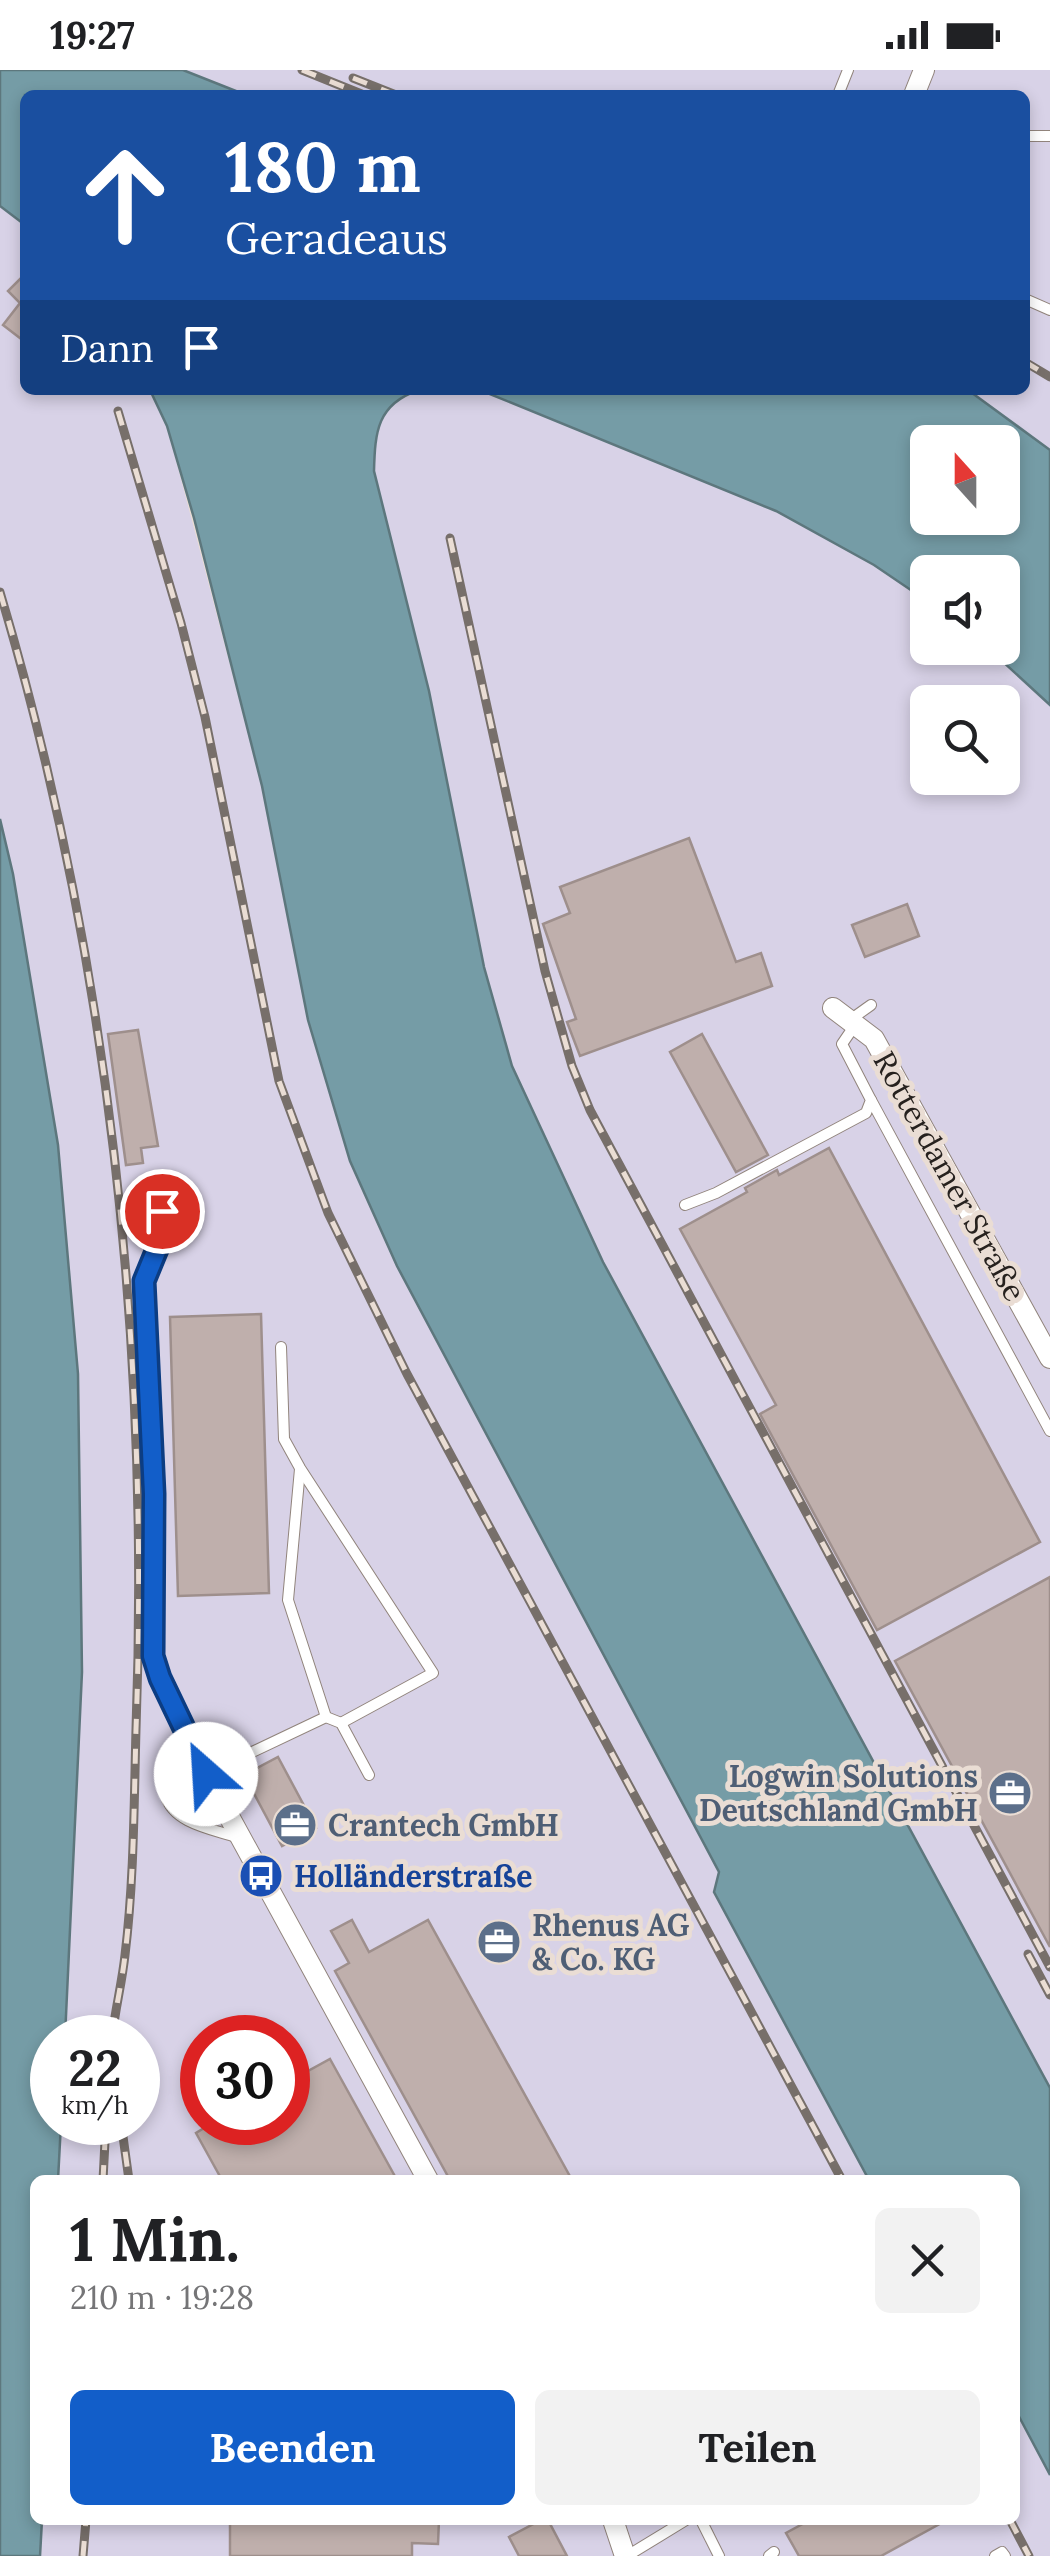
<!DOCTYPE html>
<html lang="de">
<meta charset="utf-8">
<style>
body{margin:0;font-family:Lora,serif;background:#f2f2f2;color:#202124;height:100vh;display:flex;flex-direction:column;font-size:38px;white-space:nowrap}
*{box-sizing:border-box;margin:0}
p{font-size:32px;color:#757577}
.icon{flex:none;width:55px;height:55px;fill:none;stroke:currentColor;stroke-width:2;stroke-linecap:round;stroke-linejoin:round}
.map{position:relative;flex:1;overflow:hidden}
.sheet{position:absolute;left:30px;top:2105px;width:990px;height:350px;display:flex;flex-direction:column;background:#fff;border-radius:15px;box-shadow:0 5px 15px #0003}
.sheet>*{flex:none}
.guide{position:absolute;left:20px;top:20px;width:1010px;height:305px;border-radius:15px;box-shadow:0 5px 15px #0003;background:#1a4fa0;color:#fff;overflow:hidden}
.needle{width:65px;rotate:339deg}
.tools{position:absolute;left:910px;top:355px;display:grid;gap:20px}
.tools a{display:grid;place-items:center;width:110px;height:110px;border-radius:15px;background:#fff;box-shadow:0 5px 15px #0003;font-size:50px}
.speed{position:absolute;left:30px;top:1945px;display:flex;gap:20px;font-size:50px;font-weight:700;text-align:center}
.speed>*{display:grid;place-content:center;width:130px;height:130px;border-radius:50%;background:#fff;box-shadow:0 5px 15px #0003;line-height:1}
.speed small{font-size:25px;font-weight:400}
.speed .limit{border:15px solid #d22;background:#fff;color:#111}
.pin{position:absolute;display:grid;place-items:center;width:85px;height:85px;color:#fff;margin:-42px;border:5px solid #fff;border-radius:50%;box-shadow:0 2px 10px #0007}
.me{position:absolute;width:110px;margin:-55px;rotate:334deg;stroke-linejoin:round;filter:drop-shadow(0 0 8px #0008)}
.turn{display:flex;align-items:center;gap:35px;height:210px;padding:0 40px;font-size:45px}
.turn .icon{width:130px;height:130px;stroke-width:2.5}
.turn b{display:block;font-size:70px;line-height:85px}
.then{display:flex;align-items:center;height:95px;padding:0 40px;background:#0003;gap:20px;font-size:38px}
.round{display:grid;place-items:center;flex:none;width:105px;height:105px;border-radius:15px;background:#f2f2f2}
.overview{display:flex;align-items:center;justify-content:space-between;height:170px;padding:0 40px}
h1{font-size:60px;font-weight:700;line-height:75px}
.cta{display:flex;gap:20px;margin-top:auto;padding:20px 40px}
.cta a{flex:1;height:115px;border-radius:15px;background:#125ec9;color:#fff;font-size:40px;font-weight:700;line-height:115px;text-align:center}
.cta a+a{background:#f2f2f2;color:#202124}
.status{display:flex;justify-content:space-between;align-items:center;height:70px;padding:0 50px;background:#fff;direction:ltr}
.status svg{height:28px;fill:currentColor}
.map>svg:first-child{display:block}
</style>
<div class="status"><b>19:27</b><svg viewBox="0 0 49 12"><path d="M0 12V9h3v3zM5 12V6h3v6zM10 12V3h3v9zM15 12V0h3v12zM26 1h20v11H26zM47 4h2v5h-2z"/></svg></div>
<div class="map">
<svg width="1050" height="2486" viewBox="0 0 1050 2486">
<rect width="100%" height="100%" fill="#eaddd4"/>
<g fill="#d8d2e7" fill-rule="evenodd">
<path d="M183,0H1050V380L968,320H1025V25H246Z"/>
<path d="M0,136L25,155V320H150L167,356L262,716L308,950L397,1196L719,1802L714,1823L869,2110H58L61,2053L138,2052V1968L65,1967L82,1602L13,804L0,749ZM202,1968H288V2052H202Z"/>
<path d="M419,320H480L776,441L874,495L927,531L928,578H988L1050,635V2018L603,1192L512,996L484,897L374,401L375,365L389,336ZM928,632H1002V708H928Z"/>
<path d="M1015,2339L1050,2405V2486H40L42,2450H1015Z"/>
</g>
<g fill="#759ca6" stroke="#5d777d" stroke-width="2.5" fill-rule="evenodd">
<path d="M0,0H183L246,25H25V155L0,136Z"/>
<path d="M150,320H419C377,334 375,362 374,401L429,621L484,897L512,996L603,1192L1050,2018V2405L1015,2339V2110H869L714,1822L719,1802L397,1196L350,1091L308,950L262,716L194,448L167,356Z"/>
<path d="M480,320H968L1050,380V635L988,578H1002V502H928L927,531L874,495L776,441ZM928,372H1002V448H928Z"/>
<path d="M0,749L13,804L58,1075L78,1304L82,1602L65,1967L52,1968V2052L61,2053L58,2110H35V2450H42L40,2486H0Z"/>
</g>
<g fill="#bfafac" stroke="#9e8f8c" stroke-width="2.5">
<path d="M25,204V272L3,255L20,233L8,221Z"/>
<path d="M689,768L736,892L761,883L772,916L580,986L567,952L576,949L543,854L570,843L560,817Z"/>
<path d="M907,834L919,866L865,887L852,855Z"/>
<path d="M138,960L158,1076L141,1078L143,1093L126,1095L108,964Z"/>
<path d="M702,964L768,1085L736,1102L670,982Z"/>
<path d="M829,1078L1040,1472L877,1560L760,1344L776,1335L680,1159L747,1122L745,1118L777,1100L779,1105Z"/>
<path d="M261,1244L269,1523L178,1526L170,1247Z"/>
<path d="M1050,1507V1877L895,1591Z"/>
<path d="M278,1687L316,1758L282,1776L244,1705Z"/>
<path d="M352,1850L369,1882L428,1850L572,2110H450L335,1901L349,1893L331,1861Z"/>
<path d="M330,1989L397,2110H222L196,2063L214,2052H288V2012Z"/>
<path d="M230,2450H439L438,2474L412,2473V2486H230Z"/>
<path d="M541,2450H548L567,2486H519L509,2467Z"/>
<path d="M810,2450H947L881,2486H799L786,2463Z"/>
</g>
<g fill="none" stroke-linecap="round" stroke-linejoin="round">
<defs>
<g id="lane">
<path d="M838,25L848,0"/>
<path d="M1025,66H1050"/>
<path d="M1025,229L1050,240"/>
<path d="M850,950L871,935"/>
<path d="M871,1030L1050,1361"/>
<path d="M685,1135L716,1123L866,1043L871,1030L842,974L855,955"/>
<path d="M144,1211L160,1172L163,1110"/>
<path d="M281,1277L284,1369L300,1398L433,1603L341,1653"/>
<path d="M300,1399L288,1530L326,1647"/>
<path d="M200,1695L179,1705L166,1726C173,1753 212,1759 236,1767"/>
<path d="M206,1704L326,1647L341,1653L369,1705"/>
<path d="M701,2450L719,2486"/>
<path d="M627,2486L686,2450"/>
<path d="M769,2486L774,2482"/>
<path d="M995,2486L1002,2482L1005,2486"/>
</g>
<g id="street">
<path d="M914,25L924,0"/>
<path d="M833,938L874,969L1050,1288"/>
<path d="M143,1211L154,1425L153,1586L160,1608L201,1695L428,2110"/>
<path d="M613,2450L625,2486"/>
</g>
</defs>
<use href="#lane" stroke="#91847c" stroke-width="12"/>
<use href="#street" stroke="#91847c" stroke-width="22"/>
<use href="#lane" stroke="#fff" stroke-width="10"/>
<use href="#street" stroke="#fff" stroke-width="20"/>
<defs>
<g id="rail">
<path d="M302,0L364,25"/>
<path d="M353,8L396,25"/>
<path d="M1025,292L1050,307"/>
<path d="M118,341L181,553L205,647L279,1011L328,1143L407,1304L842,2110"/>
<path d="M450,468L545,901L572,996L590,1040L1050,1897"/>
<path d="M0,522C109,888 150,1278 136,1659C134,1734 134,1811 125,1885C122,1913 115,1940 112,1968"/>
<path d="M1028,1884L1050,1925"/>
<path d="M121,2052L129,2110"/>
<path d="M103,2110L106,2052"/>
<path d="M1010,2450L1029,2486"/>
<path d="M83,2486L86,2450"/>
</g>
</defs>
<use href="#rail" stroke="#776f6a" stroke-width="9"/>
<use href="#rail" stroke="#eaddd4" stroke-width="5" stroke-dasharray="15" stroke-linecap="butt"/>
</g>
<g fill="none" stroke-linecap="round" stroke-linejoin="round">
<defs>
<path id="route" d="M162,1141L160,1172L144,1211L154,1424L153,1586L160,1608L206,1704"/>
</defs>
<use href="#route" stroke="#0c3d83" stroke-width="25"/>
<use href="#route" stroke="#125ec9" stroke-width="18"/>
</g>
<defs>
<symbol id="office-disc" viewBox="-11 -11 22 22"><circle r="9.5" fill="#5c6f8a" stroke="#eaddd4"/><path d="M-6-3h4V-5.5h4V-3h4V5H-6ZM-1-4.5V-3h2v-1.5ZM-6 0V1H6V0Z" fill="#fff"/></symbol>
<symbol id="bus-disc" viewBox="-11 -11 22 22"><circle r="9.5" fill="#1a4fb4" stroke="#eaddd4"/><path d="M-5-6H5V4H4V6H2V4H-2V6H-4V4H-5ZM-3.5-4V0h7V-4ZM-3.5 1.2v1.5H-2V1.2ZM2 1.2v1.5H3.5V1.2Z" fill="#fff"/></symbol>
</defs>
<g fill-rule="evenodd">
<use href="#office-disc" x="985" y="1698" width="50" height="50"/>
<use href="#office-disc" x="270" y="1730" width="50" height="50"/>
<use href="#bus-disc" x="236" y="1781" width="50" height="50"/>
<use href="#office-disc" x="474" y="1847" width="50" height="50"/>
</g>
<g text-anchor="middle" dominant-baseline="central" stroke-width="10" stroke-linejoin="round" paint-order="stroke">
<g font-size="30" fill="#26211e" stroke="#eaddd4">
<text transform="translate(950 1106) rotate(61)">Rotterdamer Straße</text>
</g>
<g font-size="30" font-weight="bold" fill="#4e5e75" stroke="#eaddd4" text-anchor="start">
<text x="978" y="1706" text-anchor="end">Logwin Solutions<tspan x="978" dy="34">Deutschland GmbH</tspan></text>
<text x="328" y="1755">Crantech GmbH</text>
<text x="532" y="1855">Rhenus AG<tspan x="532" dy="34">&amp; Co. KG</tspan></text>
</g>
<g font-size="30" font-weight="bold" fill="#164399" stroke="#eaddd4" text-anchor="start">
<text x="294" y="1806">Holländerstraße</text>
</g>
</g>
</svg>
<div class="tools">
<a><svg class="needle" viewBox="-14 -14 28 28"><path d="M0-13l5 13h-10z" fill="#e53935"/><path d="M0 13l5-13h-10z" fill="#757577"/></svg></a>
<a><svg class="icon" aria-label="sound" viewBox="0 0 24 24"><path d="M4 9h4l5-4v14l-5-4H4zM17 9q2 3 0 6"/></svg></a>
<a><svg class="icon" aria-label="search" viewBox="0 0 24 24"><circle cx="10" cy="10" r="6"/><path d="M15 15l6 6"/></svg></a>
</div>
<div class="speed"><div>22<small>km/h</small></div><div class="limit">30</div></div>
<div class="pin" style="left:162px;top:1141px;background:#d93025"><svg class="icon" aria-label="arrive" viewBox="0 0 24 24"><path d="M6 21V4h12l-3 4 3 4H6"/></svg></div>
<svg class="me" style="left:206px;top:1704px" viewBox="-20 -20 40 40"><circle r="19" fill="#fff"/><path d="M0-13L10 11 0 6-10 11z" fill="#125ec9"/></svg>
<div class="guide">
<div class="turn"><svg class="icon" aria-label="ahead" viewBox="0 0 24 24"><path d="M12 20V5M6 11l6-6 6 6"/></svg><div><b>180 m</b>Geradeaus</div></div>
<div class="then">Dann<svg class="icon" aria-label="arrive" viewBox="0 0 24 24"><path d="M6 21V4h12l-3 4 3 4H6"/></svg></div>
</div>
<section class="sheet">
<div class="overview"><div><h1>1 Min.</h1><p>210 m · 19:28</p></div><a class="round"><svg class="icon" aria-label="close" viewBox="0 0 24 24"><path d="M6 6l12 12M18 6L6 18"/></svg></a></div>
<div class="cta"><a>Beenden</a><a>Teilen</a></div>
</section>
</div>
